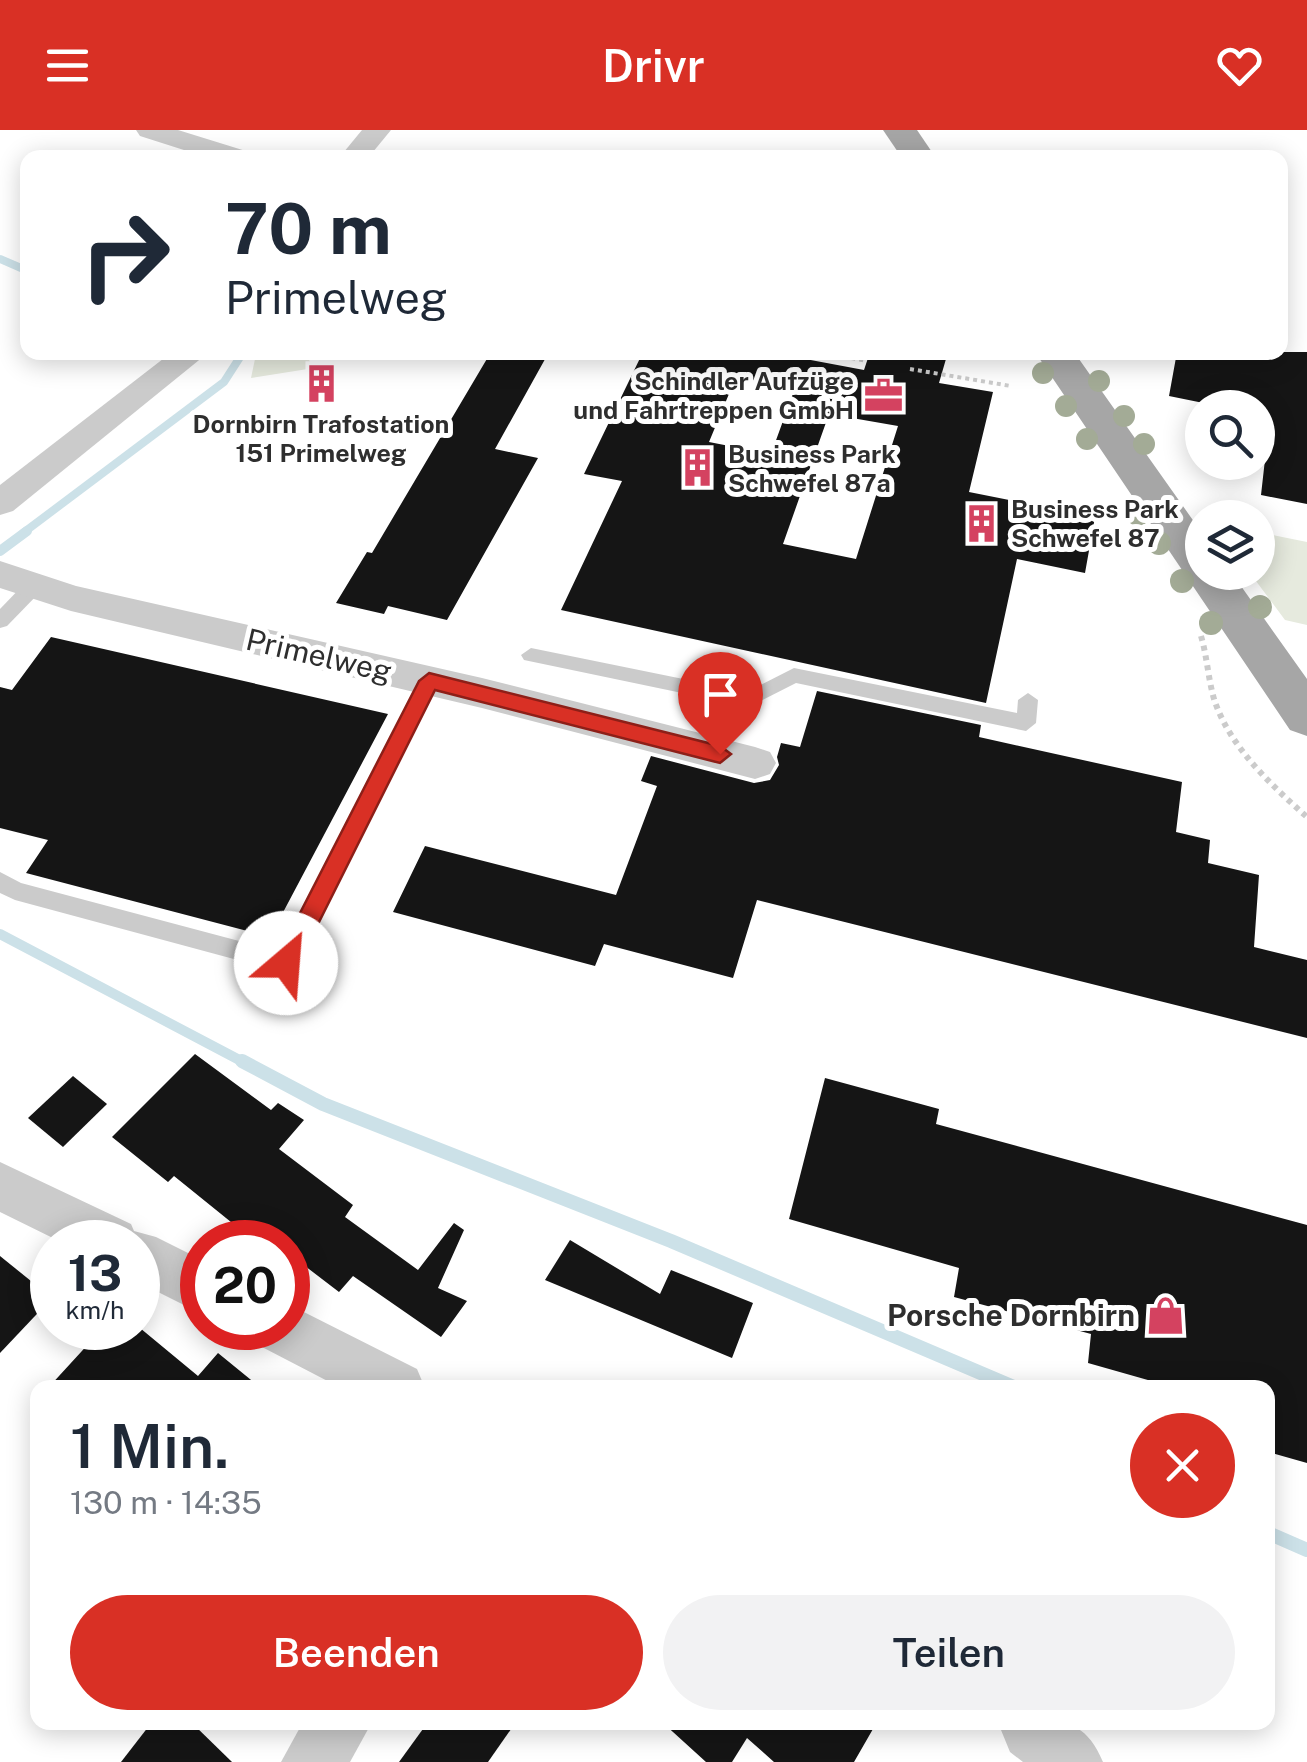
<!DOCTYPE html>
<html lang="de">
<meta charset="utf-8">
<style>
body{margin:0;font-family:"Public Sans",sans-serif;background:#f2f2f3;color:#1f2937;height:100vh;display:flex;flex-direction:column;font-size:38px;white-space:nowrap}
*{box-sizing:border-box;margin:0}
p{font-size:32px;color:#747a83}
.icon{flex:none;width:55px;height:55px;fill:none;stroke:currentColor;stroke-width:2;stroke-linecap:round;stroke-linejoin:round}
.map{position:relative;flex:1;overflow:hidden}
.panel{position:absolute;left:30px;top:1250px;width:1245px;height:350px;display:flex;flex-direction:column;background:#fff;border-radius:20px;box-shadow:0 5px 25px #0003}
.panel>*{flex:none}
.top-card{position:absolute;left:20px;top:20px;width:1268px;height:210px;border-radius:20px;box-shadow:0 5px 25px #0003;background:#fff;color:#1f2937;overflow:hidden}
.buttons{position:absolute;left:1185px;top:260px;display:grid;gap:20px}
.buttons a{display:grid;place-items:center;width:90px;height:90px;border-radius:50%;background:#fff;box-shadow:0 5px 25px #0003;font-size:50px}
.speed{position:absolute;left:30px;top:1090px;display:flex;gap:20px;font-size:50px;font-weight:700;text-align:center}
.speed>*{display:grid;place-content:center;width:130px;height:130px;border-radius:50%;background:#fff;box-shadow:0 5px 25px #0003;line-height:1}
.speed small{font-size:25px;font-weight:400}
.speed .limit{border:15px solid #d22;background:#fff;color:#111}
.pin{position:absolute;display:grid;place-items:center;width:85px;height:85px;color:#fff;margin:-102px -42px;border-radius:50% 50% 50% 0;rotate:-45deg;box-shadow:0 0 10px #0007}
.pin .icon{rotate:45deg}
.me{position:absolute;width:110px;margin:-55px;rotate:27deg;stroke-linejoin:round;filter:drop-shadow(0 0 8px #0008)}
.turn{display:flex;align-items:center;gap:35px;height:210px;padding:0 40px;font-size:45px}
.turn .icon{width:130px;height:130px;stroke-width:2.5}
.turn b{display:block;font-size:70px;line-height:85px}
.round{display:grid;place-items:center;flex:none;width:105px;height:105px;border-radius:52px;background:#f2f2f3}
.head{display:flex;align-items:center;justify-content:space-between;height:170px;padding:0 40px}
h1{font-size:60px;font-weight:600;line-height:75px}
.primary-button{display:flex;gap:20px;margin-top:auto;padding:20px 40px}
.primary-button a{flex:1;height:115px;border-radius:60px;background:#d93025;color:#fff;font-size:40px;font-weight:600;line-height:115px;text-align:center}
.primary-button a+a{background:#f2f2f3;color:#1f2937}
header{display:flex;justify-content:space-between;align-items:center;height:130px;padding:0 40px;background:#d93025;color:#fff;font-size:45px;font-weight:600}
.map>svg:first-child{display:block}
</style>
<header><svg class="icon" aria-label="menu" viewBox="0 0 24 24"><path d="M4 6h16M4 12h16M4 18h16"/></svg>Drivr<svg class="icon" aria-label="heart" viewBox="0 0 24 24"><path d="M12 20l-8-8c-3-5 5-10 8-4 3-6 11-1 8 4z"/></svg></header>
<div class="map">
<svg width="1307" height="1632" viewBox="0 0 1307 1632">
<rect width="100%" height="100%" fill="#fff"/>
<g fill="#e6eade">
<path d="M263,223L309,230L314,238L251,248L255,229Z"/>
<path d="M1258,402L1307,412V495L1285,490L1250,443L1258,442Z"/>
</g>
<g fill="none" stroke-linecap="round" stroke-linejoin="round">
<g stroke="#cce1e8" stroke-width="8">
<path d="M0,129L28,141"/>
<path d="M23,403L224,252L242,224L239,223"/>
</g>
<g stroke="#cce1e8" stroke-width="10">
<path d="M0,421L27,401"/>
<path d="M0,804L247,934"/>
</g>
<g stroke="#cce1e8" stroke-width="14">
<path d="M242,931L323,974L671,1111L1016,1258"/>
<path d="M1268,1403L1307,1420"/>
</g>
</g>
<g fill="#151515" fill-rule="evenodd">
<path d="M491,222H549L495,319L538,328L447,490L388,476L384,484L336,473L367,422L372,423Z"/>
<path d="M643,222H768L864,240L870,222H948L939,253L993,262L969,362L1095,387L1085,443L1017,429L986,573L561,480L622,351L584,344ZM736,247L795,258L771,324L709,312ZM829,284L898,296L856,429L783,414Z"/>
<path d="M1177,222H1307V374L1261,365L1270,285L1258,283V278H1228L1169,266Z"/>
<path d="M51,507L388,584L270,807L26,743L48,710L0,698V557L12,560Z"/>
<path d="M817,561L981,595L979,607L1182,652L1176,702L1210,710L1208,733L1259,745L1254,817L1307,830V908L757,770L733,848L604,814L595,836L393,782L425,716L616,765L657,656L641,651L651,626L754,653L770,650L779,635L777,627L781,613L800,617Z"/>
<path d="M195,924L271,980L278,973L304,990L279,1019L353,1075L345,1087L418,1140L454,1093L464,1100L438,1158L467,1171L441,1207L353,1146L339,1162L288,1123V1112H274L259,1101L252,1109L174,1046L168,1052L112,1007Z"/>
<path d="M73,946L107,974L63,1017L28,988Z"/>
<path d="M825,948L939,979L936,994L1307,1095V1333L1268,1322V1258H1176L1088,1233L1091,1204L954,1167L959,1138L789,1089Z"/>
<path d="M570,1110L660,1164L671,1140L753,1173L732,1228L545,1150Z"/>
<path d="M0,1126L52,1168L0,1223Z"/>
<path d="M103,1198H140L198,1246L218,1223L261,1258H48Z"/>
<path d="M152,1592H191L232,1632H121Z"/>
<path d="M428,1592H516L488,1632H399Z"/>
<path d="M662,1592H877L854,1632H774L747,1608L732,1632H706Z"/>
</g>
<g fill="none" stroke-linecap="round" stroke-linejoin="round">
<g stroke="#cbcbcb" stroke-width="4" stroke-dasharray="4 4" stroke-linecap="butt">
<path d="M820,222L867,231"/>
<path d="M910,239L1011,256"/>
</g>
<path stroke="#cbcbcb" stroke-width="6" stroke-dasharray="5 5" stroke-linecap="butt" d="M1201,506C1207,526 1208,548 1214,569C1229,616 1271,655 1307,687"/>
<g fill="#cbcbcb" fill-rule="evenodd">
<path d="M34,449L43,456L41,461L7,496L0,498V479L27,451Z"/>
<path d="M531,518L747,562L794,538L1017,583L1018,570L1028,563L1038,570L1036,593L1026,601L796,553L749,577L524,530L521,525Z"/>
<path d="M429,544L439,551L294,840L286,843L15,770L0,763V742L21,753L280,822L419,551Z"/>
</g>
<g fill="#cbcbcb" fill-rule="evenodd">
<path d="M136,0H178L249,22L253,28H209L140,6Z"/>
<path d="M362,0H391L368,28H339Z"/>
<path d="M172,222H209L13,381L0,385V355Z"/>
<path d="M0,431L76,456L482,548L755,617L770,622L776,633L770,644L755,649L482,578L71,481L0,458Z"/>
<path d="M0,1032L131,1094L134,1101L156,1107L202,1130V1184L138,1152V1112H61L0,1082Z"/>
<path d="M288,1174L417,1239L425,1258H341L262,1217L255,1198H288Z"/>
<path d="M303,1592H372L350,1632H281Z"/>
<path d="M1004,1592C1051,1592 1082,1581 1103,1632H1023L1010,1622L1001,1600Z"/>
</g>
<g fill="#a6a6a6" fill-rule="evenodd">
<path d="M883,0H917L936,28H902Z"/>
<path d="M1035,222H1074L1202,403V442H1231L1307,549V606L1290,600Z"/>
</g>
</g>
<g fill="#a3ab96">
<circle cx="1043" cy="243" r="11"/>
<circle cx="1099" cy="251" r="11"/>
<circle cx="1066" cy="276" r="11"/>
<circle cx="1124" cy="286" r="11"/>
<circle cx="1087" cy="309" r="11"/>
<circle cx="1144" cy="314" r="11"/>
<circle cx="1138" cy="384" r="12"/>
<circle cx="1159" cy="413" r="12"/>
<circle cx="1182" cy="451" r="12"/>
<circle cx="1260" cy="477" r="12"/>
<circle cx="1211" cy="493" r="12"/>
</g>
<path fill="#d93025" stroke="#8d1f18" stroke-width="2.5" d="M429,543L720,616L731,624L720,633L435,560L295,840H278L275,833L278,826L419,551Z"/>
<defs>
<symbol id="building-bare" viewBox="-9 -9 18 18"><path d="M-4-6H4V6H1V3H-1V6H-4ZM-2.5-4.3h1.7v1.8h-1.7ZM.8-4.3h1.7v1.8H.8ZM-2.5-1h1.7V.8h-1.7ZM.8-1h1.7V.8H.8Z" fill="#d44260" stroke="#fff" stroke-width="2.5" paint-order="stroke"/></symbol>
<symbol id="office-bare" viewBox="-9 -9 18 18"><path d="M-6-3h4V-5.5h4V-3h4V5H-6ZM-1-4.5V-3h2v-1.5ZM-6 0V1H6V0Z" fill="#d44260" stroke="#fff" stroke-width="2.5" paint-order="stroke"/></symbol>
<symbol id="shop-bare" viewBox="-9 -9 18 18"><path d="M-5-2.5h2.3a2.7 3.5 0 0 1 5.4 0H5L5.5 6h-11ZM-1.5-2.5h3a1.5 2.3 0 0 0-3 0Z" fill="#d44260" stroke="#fff" stroke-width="2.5" paint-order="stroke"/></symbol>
</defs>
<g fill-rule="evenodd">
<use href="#building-bare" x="294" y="226" width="55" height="55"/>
<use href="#office-bare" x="856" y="238" width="55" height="55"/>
<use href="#building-bare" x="670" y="310" width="55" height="55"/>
<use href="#building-bare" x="954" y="366" width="55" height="55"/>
<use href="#shop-bare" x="1138" y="1158" width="55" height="55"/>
</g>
<g text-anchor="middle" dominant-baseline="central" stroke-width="10" stroke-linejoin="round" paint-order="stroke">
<g font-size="25" font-weight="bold" fill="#2e2e2e" stroke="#fff" text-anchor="start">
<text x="854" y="251" text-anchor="end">Schindler Aufzüge<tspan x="854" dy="29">und Fahrtreppen GmbH</tspan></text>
<text x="321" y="294" text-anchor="middle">Dornbirn Trafostation<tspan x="321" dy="29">151 Primelweg</tspan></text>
<text x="728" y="324">Business Park<tspan x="728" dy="29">Schwefel 87a</tspan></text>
<text x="1011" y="379">Business Park<tspan x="1011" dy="29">Schwefel 87</tspan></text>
</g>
<g font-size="30" fill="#2e2e2e" stroke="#fff">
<text transform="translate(319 525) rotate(13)">Primelweg</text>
</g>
<g font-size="30" font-weight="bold" fill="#2e2e2e" stroke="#fff" text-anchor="end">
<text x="1135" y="1185">Porsche Dornbirn</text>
</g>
</g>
</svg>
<div class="buttons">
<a><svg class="icon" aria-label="search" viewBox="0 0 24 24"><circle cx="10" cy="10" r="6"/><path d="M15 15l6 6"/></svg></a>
<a><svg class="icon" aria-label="layers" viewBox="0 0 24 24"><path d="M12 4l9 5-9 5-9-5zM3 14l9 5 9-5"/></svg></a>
</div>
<div class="speed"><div>13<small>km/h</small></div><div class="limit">20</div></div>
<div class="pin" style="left:720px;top:624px;background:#d93025"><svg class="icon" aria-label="arrive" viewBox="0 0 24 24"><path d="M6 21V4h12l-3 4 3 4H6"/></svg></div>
<svg class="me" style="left:286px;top:833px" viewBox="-20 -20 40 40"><circle r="19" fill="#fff"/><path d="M0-13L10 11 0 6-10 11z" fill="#d93025"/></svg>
<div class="top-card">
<div class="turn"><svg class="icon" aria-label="right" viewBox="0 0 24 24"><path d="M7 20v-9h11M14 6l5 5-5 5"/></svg><div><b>70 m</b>Primelweg</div></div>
</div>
<section class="panel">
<div class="head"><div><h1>1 Min.</h1><p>130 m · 14:35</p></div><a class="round" style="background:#d93025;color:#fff"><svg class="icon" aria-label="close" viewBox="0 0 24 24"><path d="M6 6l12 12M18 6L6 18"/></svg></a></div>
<div class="primary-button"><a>Beenden</a><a>Teilen</a></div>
</section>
</div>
